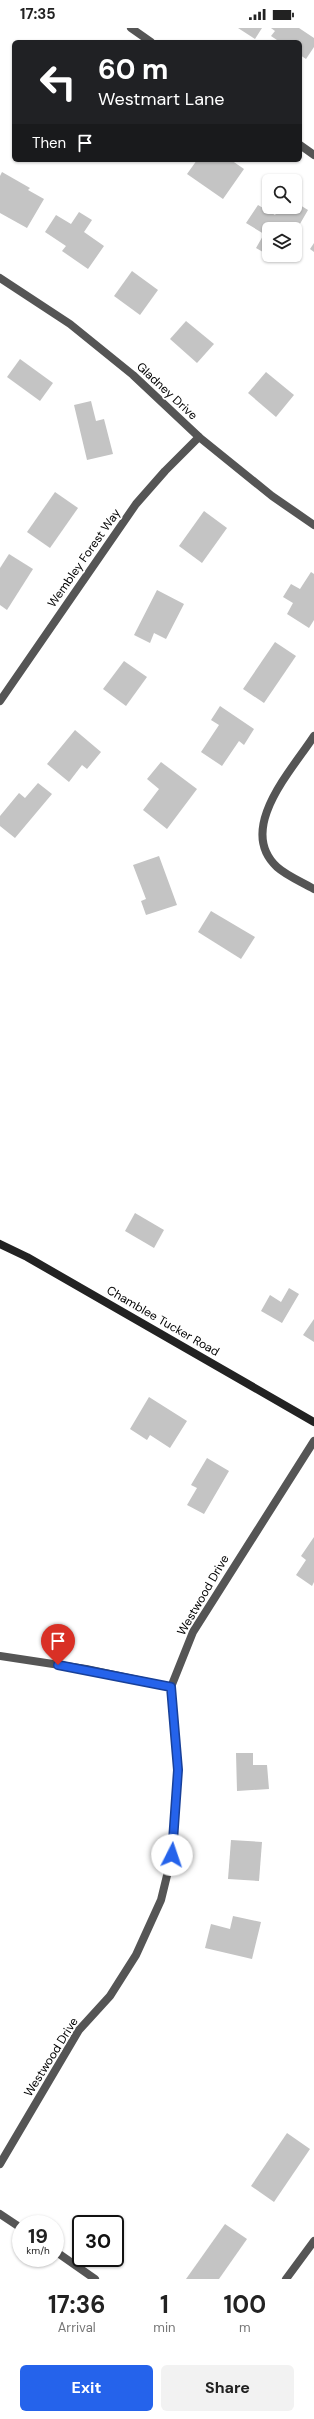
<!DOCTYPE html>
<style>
body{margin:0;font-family:"DM Sans",sans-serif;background:#f2f2f2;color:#222;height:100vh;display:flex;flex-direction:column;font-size:15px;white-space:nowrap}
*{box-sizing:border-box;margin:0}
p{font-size:13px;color:#767676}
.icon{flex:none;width:22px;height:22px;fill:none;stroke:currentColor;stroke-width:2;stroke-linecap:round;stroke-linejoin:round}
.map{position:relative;height:2251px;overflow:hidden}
.side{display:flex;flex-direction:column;background:#fff;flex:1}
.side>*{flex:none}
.banner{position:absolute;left:12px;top:12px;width:290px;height:122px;border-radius:6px;box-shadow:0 1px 3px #0004;background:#202124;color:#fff;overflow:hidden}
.tools{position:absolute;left:262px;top:146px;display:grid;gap:8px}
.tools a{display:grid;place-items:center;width:40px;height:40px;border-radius:6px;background:#fff;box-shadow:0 1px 3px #0004;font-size:20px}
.speed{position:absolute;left:12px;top:2187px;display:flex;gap:8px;font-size:20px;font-weight:700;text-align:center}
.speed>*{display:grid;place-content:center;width:52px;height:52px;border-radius:50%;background:#fff;box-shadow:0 1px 3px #0004;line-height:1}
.speed small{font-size:10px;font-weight:400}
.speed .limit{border:2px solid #111;border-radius:6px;background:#fff;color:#111}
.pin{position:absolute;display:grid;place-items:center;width:34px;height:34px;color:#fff;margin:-41px -17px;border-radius:50% 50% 50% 0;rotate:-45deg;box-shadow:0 0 4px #0007}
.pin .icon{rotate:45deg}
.me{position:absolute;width:44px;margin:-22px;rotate:4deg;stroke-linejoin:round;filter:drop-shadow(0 0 3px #0008)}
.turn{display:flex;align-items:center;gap:14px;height:84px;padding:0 20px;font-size:18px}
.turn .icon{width:52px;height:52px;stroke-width:2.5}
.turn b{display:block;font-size:28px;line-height:34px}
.then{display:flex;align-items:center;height:38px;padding:0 20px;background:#0003;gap:8px;font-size:15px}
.eta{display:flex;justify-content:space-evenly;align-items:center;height:68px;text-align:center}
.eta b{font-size:24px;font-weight:700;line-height:28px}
.cta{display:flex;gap:8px;margin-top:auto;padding:8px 20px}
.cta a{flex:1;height:46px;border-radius:6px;background:#2563eb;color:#fff;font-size:16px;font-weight:700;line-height:46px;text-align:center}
.cta a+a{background:#f2f2f2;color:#222}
.status{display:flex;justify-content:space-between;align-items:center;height:28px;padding:0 20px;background:#fff;direction:ltr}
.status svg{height:11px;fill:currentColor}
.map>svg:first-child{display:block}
</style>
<div class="status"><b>17:35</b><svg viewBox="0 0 49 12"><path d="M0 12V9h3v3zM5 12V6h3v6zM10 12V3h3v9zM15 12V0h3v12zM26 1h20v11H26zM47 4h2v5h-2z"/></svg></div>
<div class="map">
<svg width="314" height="2251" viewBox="0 0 314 2251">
<rect width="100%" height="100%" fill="#fff"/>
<g fill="#c4c4c4">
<path d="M238,0H262L255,11Z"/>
<path d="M271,0H299L314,10V19L306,31L300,27V14H280L271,8L275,3Z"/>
<path d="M197,132L221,134L231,132L244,141L223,171L187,146Z"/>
<path d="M2,144L30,160L28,162L44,171L27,200L0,185V148Z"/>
<path d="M295,174L308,182L297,201L302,204L295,214V201H269V227H277L275,231L256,220L264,206L246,195L258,177L275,187L281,179H295Z"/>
<path d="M79,184L92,192L84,204L104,218L88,241L62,223L66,218L45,204L56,187L71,196Z"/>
<path d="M314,215V224L310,221Z"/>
<path d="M132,243L158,262L140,287L114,268Z"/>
<path d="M186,293L214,316L197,335L170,311Z"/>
<path d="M20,331L53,355L40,373L7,349Z"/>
<path d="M266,344L294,367L276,389L248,365Z"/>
<path d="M91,373L96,393L104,391L113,426L87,432L74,377Z"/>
<path d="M55,464L78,480L50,520L27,504Z"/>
<path d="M204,483L227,500L202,535L179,518Z"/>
<path d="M9,526L33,541L7,582L0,577V540Z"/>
<path d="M311,544L314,546V592L309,600L287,586L293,575L283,569L291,556L300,561Z"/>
<path d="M157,562L184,576L166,611L154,605L150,615L134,607Z"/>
<path d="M275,614L296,628L264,675L243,661Z"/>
<path d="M124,633L147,649L126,678L103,661Z"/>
<path d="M220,678L254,701L244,717L239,713L222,738L201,724L219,697L211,692Z"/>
<path d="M75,702L101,724L87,741L82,737L69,754L47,736Z"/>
<path d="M161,734L197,761L167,801L143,782L159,761L147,751Z"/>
<path d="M38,755L52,766L15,810L0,798V788L19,765L25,770Z"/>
<path d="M159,828L177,877L146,887L141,873L146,871L133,837Z"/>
<path d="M211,883L255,909L241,931L198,904Z"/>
<path d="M135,1185L164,1202L154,1220L125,1203Z"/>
<path d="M289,1260L299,1266L282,1295L261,1283L270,1267L281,1274Z"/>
<path d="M314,1291V1314L303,1307Z"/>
<path d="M149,1369L187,1393L170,1420L150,1407L147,1412L130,1401Z"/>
<path d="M207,1430L229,1443L204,1486L187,1477L197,1460L191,1457Z"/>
<path d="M314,1509V1554L312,1558L296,1547L306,1532L301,1528Z"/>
<path d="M236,1725H253V1737H267L269,1761L237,1763Z"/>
<path d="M231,1812L262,1814L259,1853L228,1851Z"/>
<path d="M233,1888L261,1894L252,1931L205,1920L211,1896L230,1901Z"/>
<path d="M287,2105L310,2121L274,2174L251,2158Z"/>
<path d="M225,2196L247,2211L219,2251H186Z"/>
</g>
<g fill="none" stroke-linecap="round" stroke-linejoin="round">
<g stroke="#555" stroke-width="8">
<path d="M131,0L151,14"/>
<path d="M300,117L314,127"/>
<path d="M0,250L70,296L133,347L199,409L272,468L314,497"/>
<path d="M0,673L136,476L165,443L199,409"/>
<path d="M314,708C292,742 236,801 277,839C287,848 302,854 314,861"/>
<path d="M0,1628L86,1641L171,1659"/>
<path d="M0,2136L79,2002L110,1968L136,1927L161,1872L172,1827L178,1742L171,1659L193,1604L314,1413"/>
<path d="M0,2186L21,2200"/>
<path d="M55,2223L95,2251"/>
<path d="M286,2251L314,2213"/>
</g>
<path stroke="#222" stroke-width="8" d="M0,1216L27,1229L314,1394"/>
</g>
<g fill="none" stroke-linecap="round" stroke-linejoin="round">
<defs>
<path id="route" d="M58,1637L171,1659L178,1742L172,1827"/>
</defs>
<use href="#route" stroke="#184099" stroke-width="10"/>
<use href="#route" stroke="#2563eb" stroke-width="7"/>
</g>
<g text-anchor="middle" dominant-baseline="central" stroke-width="3.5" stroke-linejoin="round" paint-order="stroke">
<g font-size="12" fill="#000" stroke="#fff">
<text transform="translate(167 363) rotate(43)">Gladney Drive</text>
<text transform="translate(84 530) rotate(-55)">Wembley Forest Way</text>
<text transform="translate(163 1293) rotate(30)">Chamblee Tucker Road</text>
<text transform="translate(203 1567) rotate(-60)">Westwood Drive</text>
<text transform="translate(51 2029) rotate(-58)">Westwood Drive</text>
</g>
</g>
</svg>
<div class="tools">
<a><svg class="icon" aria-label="search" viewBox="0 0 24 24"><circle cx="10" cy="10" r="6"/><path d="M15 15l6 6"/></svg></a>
<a><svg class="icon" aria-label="layers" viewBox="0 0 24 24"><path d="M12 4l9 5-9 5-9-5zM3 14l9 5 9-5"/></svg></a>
</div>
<div class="speed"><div>19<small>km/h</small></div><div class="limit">30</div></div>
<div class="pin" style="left:58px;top:1637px;background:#d93025"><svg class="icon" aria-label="arrive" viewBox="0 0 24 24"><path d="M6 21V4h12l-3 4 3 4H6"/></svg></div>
<svg class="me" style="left:172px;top:1827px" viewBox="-20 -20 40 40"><circle r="19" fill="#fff"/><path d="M0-13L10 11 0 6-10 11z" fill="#2563eb"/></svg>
<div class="banner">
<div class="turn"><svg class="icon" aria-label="left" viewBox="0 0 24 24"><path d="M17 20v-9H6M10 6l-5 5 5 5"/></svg><div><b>60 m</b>Westmart Lane</div></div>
<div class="then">Then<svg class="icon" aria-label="arrive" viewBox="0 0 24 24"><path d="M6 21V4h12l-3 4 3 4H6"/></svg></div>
</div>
</div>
<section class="side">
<div class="eta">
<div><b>17:36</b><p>Arrival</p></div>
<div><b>1</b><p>min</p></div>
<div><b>100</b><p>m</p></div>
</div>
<div class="cta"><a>Exit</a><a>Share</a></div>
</section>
